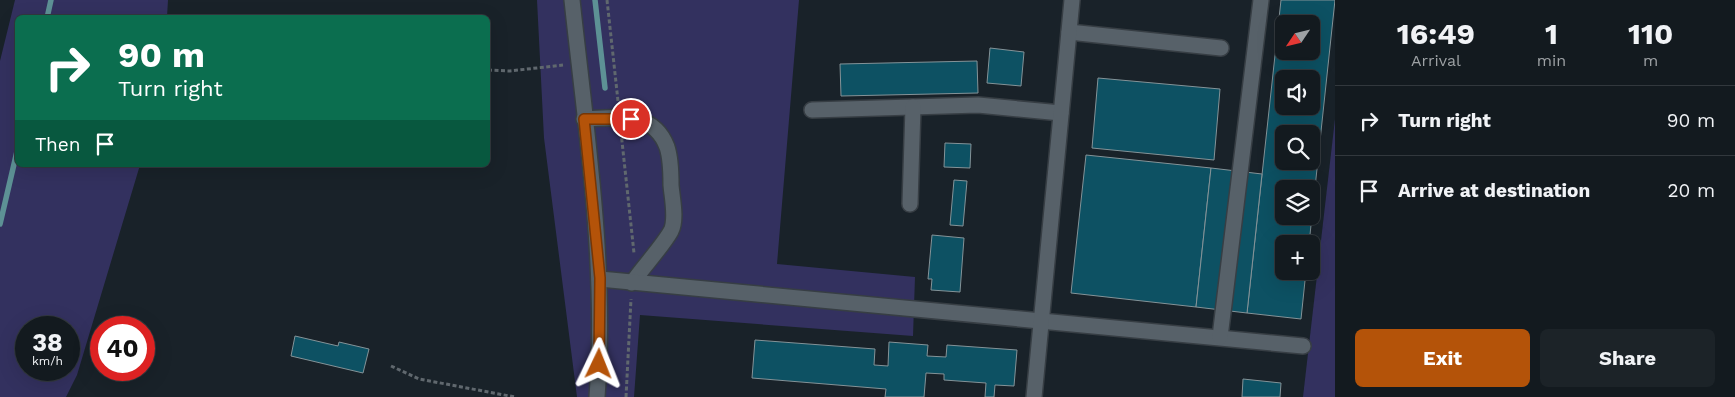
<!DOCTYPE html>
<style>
body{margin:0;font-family:"Work Sans",sans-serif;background:#1c2328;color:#f1f3f6;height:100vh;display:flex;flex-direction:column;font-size:19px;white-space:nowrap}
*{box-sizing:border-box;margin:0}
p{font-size:16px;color:#9da1a4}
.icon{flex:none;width:28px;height:28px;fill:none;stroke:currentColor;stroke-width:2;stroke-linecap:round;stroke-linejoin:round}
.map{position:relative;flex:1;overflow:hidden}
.side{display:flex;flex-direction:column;background:#131a1f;width:400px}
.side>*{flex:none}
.top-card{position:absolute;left:15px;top:15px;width:475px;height:152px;border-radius:8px;box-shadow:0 5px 20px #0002,0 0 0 1px #32383d;background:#0b6e4f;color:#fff;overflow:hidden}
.needle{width:32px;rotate:235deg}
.tools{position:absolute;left:1275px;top:15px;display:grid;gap:10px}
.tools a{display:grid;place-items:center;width:45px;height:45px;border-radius:8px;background:#131a1f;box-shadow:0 5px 20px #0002,0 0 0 1px #32383d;font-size:25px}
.speed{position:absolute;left:15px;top:316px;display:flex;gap:10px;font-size:25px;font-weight:700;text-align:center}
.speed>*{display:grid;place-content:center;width:65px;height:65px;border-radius:50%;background:#131a1f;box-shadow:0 5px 20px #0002,0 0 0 1px #32383d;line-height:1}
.speed small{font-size:12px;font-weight:400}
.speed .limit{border:8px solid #d22;background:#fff;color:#111}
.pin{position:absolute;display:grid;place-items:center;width:42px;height:42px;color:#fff;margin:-21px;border:2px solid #fff;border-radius:50%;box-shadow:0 1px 5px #0007}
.me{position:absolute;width:55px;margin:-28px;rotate:2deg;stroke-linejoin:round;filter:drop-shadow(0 0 4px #0008)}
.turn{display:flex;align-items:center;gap:18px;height:105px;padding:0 20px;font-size:22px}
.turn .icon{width:65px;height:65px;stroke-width:2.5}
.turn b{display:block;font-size:35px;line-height:42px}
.then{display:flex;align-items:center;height:48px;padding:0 20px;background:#0003;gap:10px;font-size:19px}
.eta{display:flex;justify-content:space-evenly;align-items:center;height:85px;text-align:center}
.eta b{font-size:30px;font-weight:700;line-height:35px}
.primary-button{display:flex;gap:10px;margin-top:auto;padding:10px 20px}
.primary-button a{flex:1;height:58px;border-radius:8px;background:#b45309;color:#fff;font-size:20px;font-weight:700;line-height:58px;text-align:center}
.primary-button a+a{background:#1c2328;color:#f1f3f6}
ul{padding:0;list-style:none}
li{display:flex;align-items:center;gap:15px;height:70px;padding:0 20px;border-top:1px solid #32383d}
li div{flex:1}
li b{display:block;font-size:19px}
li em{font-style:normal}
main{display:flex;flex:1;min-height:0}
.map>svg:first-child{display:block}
</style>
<main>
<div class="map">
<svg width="1335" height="397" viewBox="0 0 1335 397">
<rect width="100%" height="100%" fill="#192229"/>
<g fill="#33315f" fill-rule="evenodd">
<path d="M15,0H168L167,17L18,18V165H140L77,375L66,397H0V61ZM26,328H69V370H26Z"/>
<path d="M537,0H799L777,264L915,277L913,336L640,315L634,397H577L544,138Z"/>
<path d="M1335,119V397H1303Z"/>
</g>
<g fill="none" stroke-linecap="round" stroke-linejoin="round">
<g stroke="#5d9195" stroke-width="5.5">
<path d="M595,0L605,88"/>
<path d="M47,18L51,0"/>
<path d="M0,224L18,147"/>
</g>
</g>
<g fill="#0d5163" stroke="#849398" fill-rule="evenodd">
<path d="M1281,0H1335L1309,244H1284V271H1306L1301,319L1247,313ZM1284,24H1311V51H1284ZM1284,79H1311V106H1284ZM1284,134H1311V161H1284ZM1284,189H1311V216H1284Z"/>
<path d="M990,48L1024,52L1021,86L987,83Z"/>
<path d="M977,61L978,93L841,96L840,64Z"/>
<path d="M1098,78L1220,89L1214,160L1092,148Z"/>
<path d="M945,143L971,144L970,168L944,167Z"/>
<path d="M1086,155L1211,168L1196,307L1071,293Z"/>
<path d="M1211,168L1262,174L1247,313L1196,307Z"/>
<path d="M954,180L967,181L963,226L950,225Z"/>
<path d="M932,235L964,238L960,292L931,290L932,279H928Z"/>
<path d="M295,336L338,346L339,342L369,349L363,373L291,356Z"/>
<path d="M755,340L875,349L874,365L888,366L889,342L928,345L927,356L946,357L947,345L1017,350L1014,386L995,385L994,397H985L986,383L944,380V374L926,373L924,397H885L886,389L752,378Z"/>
<path d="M1243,379L1281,383L1280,397H1242Z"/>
</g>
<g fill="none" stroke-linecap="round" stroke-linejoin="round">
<defs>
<g id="minor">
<path d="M572,0C586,131 607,264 597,397"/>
<path d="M1069,32L1221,48"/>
<path d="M812,110L978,105L1061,113"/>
<path d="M584,119C617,118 653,110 667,147C671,159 671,173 671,185C672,198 677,219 671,231C662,247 643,267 632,283"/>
<path d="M910,204L913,107"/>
<path d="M600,279L1303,346"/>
<path d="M1220,337L1261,0"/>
<path d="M1034,397L1072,0"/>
</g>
</defs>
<use href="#minor" stroke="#373e44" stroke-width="18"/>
<g stroke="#60686e" stroke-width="3" stroke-dasharray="4 2.5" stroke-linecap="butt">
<path d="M607,0L618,101"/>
<path d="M488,70L510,71L563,65"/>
<path d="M621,132L634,253"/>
<path d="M391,366L419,379L515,397"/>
<path d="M626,397L631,299"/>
</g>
<use href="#minor" stroke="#576169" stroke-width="15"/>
</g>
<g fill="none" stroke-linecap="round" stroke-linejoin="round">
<defs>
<path id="route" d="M599,364L600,278L584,119H631"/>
</defs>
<use href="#route" stroke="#753606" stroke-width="12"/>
<use href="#route" stroke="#b45309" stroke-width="9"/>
</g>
</svg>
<div class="tools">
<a><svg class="needle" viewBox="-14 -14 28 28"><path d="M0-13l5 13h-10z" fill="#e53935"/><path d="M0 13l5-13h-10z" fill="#9da1a4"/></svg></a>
<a><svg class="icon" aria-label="sound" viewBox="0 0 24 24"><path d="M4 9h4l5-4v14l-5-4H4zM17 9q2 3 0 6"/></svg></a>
<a><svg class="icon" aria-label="search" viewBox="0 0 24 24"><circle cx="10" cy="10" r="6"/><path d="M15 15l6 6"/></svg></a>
<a><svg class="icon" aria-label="layers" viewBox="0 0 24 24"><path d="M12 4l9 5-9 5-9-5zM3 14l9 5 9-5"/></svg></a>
<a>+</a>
</div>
<div class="speed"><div>38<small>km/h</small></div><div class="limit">40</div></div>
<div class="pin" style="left:631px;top:119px;background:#d93025"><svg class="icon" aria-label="arrive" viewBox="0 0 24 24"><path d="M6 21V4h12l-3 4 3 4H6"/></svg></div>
<svg class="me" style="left:599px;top:364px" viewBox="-20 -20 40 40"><path d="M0-17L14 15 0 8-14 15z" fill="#b45309" stroke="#fff" stroke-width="4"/></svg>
<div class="top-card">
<div class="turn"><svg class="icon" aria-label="right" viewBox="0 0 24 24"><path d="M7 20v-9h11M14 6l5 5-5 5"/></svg><div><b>90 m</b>Turn right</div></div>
<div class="then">Then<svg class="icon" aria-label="arrive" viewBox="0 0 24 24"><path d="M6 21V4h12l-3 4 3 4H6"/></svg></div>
</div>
</div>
<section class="side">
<div class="eta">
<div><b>16:49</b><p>Arrival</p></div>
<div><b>1</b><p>min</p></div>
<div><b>110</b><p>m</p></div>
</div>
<ul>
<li><svg class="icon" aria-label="right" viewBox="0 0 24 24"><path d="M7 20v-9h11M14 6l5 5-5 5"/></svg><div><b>Turn right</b></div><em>90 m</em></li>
<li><svg class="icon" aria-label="arrive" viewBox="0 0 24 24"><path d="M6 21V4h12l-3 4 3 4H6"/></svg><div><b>Arrive at destination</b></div><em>20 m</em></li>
</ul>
<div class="primary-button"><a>Exit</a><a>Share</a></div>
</section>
</main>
